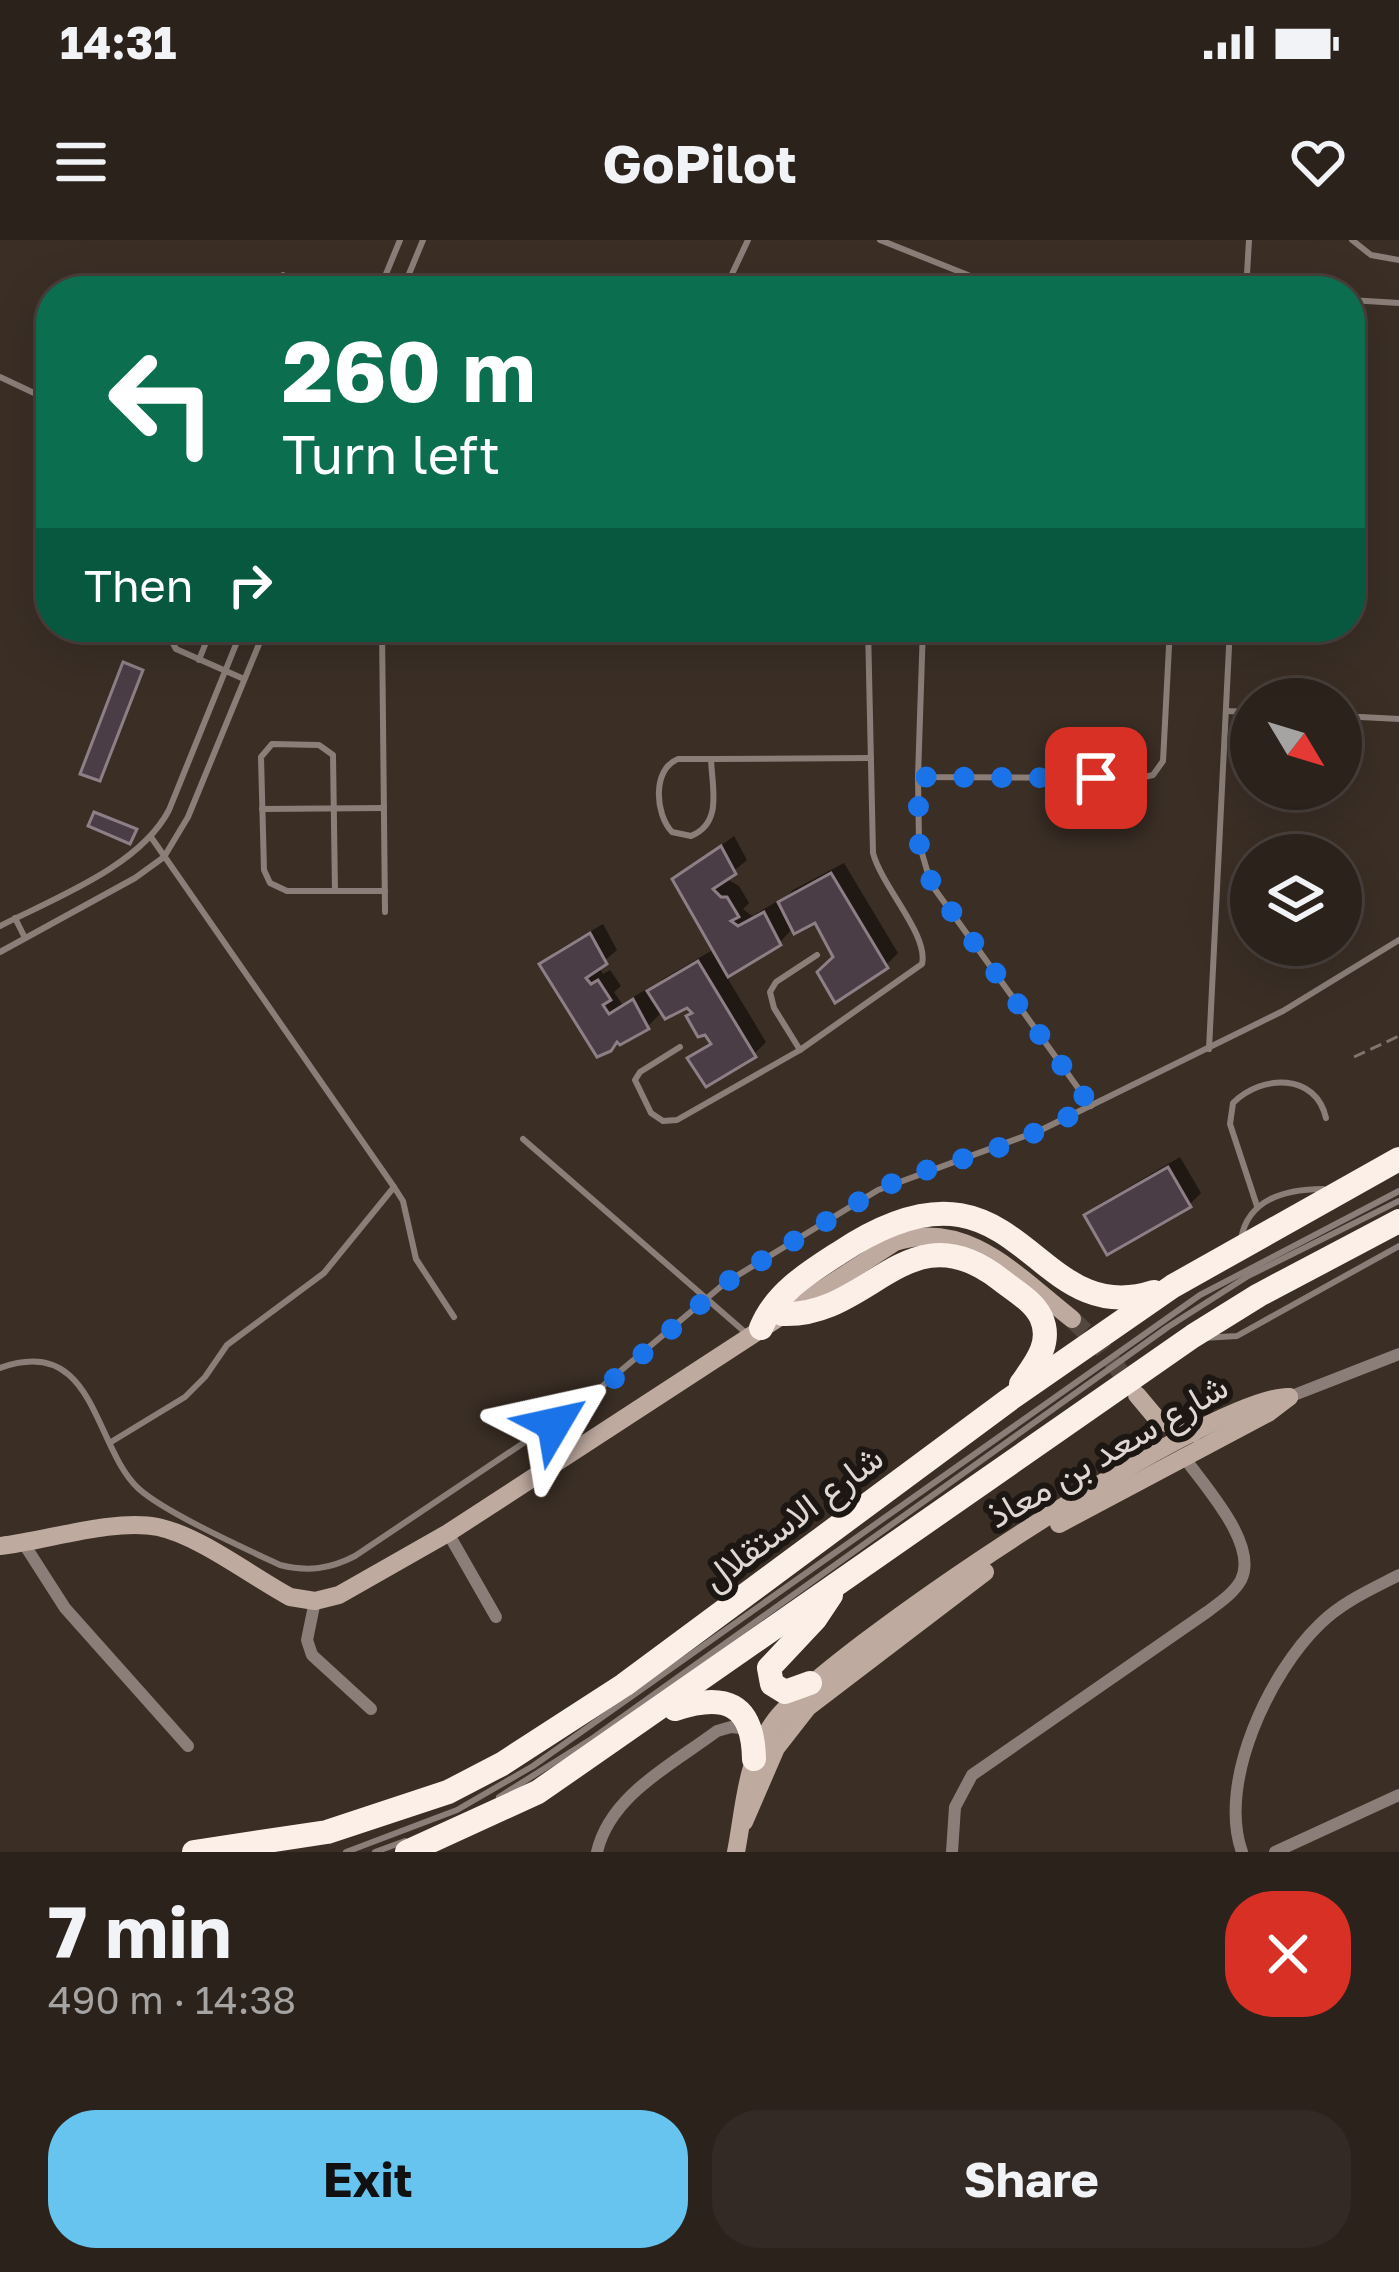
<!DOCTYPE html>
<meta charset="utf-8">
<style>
body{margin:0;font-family:"Golos Text",Vazirmatn,sans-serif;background:#342a25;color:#f1f3f6;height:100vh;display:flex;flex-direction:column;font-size:45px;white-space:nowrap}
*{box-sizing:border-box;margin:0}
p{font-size:39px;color:#a6a4a3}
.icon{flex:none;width:66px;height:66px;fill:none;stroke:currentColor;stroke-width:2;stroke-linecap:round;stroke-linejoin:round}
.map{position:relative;height:1612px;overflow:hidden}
.side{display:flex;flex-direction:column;background:#2c221c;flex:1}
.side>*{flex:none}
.hud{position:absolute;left:36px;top:36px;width:1329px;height:366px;border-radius:48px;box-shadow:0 12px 48px #0002,0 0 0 3px #483f3b;background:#0b6e4f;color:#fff;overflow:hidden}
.needle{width:78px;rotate:128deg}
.buttons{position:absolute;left:1230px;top:438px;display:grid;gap:24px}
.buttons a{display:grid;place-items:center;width:132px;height:132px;border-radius:50%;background:#2c221c;box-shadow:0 12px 48px #0002,0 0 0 3px #483f3b;font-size:60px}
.pin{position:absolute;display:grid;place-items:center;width:102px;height:102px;color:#fff;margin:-51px;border-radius:24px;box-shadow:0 6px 18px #0006}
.me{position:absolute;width:132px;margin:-66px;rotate:54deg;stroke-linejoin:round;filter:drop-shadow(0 0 9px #0008)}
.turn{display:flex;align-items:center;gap:42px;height:252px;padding:0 48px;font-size:54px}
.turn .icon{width:156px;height:156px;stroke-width:2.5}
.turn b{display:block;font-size:84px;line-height:102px}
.then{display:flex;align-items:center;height:114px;padding:0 48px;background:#0003;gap:24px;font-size:45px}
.round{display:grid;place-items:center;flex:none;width:126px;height:126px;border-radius:48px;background:#342a25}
.head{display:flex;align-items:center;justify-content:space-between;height:204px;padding:0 48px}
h1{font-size:72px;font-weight:700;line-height:90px}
.action{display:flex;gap:24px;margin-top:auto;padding:24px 48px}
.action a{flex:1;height:138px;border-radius:48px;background:#66c4ef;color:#111;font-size:48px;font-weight:700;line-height:138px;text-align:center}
.action a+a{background:#342a25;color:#f1f3f6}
.status{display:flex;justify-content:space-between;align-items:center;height:84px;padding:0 60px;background:#2c221c;direction:ltr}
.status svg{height:33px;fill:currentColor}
header{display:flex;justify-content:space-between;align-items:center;height:156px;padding:0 48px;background:#2c221c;font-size:54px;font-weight:700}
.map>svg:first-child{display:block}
</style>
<div class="status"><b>14:31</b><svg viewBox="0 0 49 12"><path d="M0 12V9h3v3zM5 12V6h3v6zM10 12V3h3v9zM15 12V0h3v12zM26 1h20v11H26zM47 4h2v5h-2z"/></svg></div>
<header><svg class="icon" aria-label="menu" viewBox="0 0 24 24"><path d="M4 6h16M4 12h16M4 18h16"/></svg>GoPilot<svg class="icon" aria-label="heart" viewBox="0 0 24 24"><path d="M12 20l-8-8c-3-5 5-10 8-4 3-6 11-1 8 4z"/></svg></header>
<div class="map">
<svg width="1399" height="1612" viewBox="0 0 1399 1612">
<rect width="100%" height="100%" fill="#3a2e25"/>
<g fill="#0007">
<path d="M734,596L747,620L725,638L739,646L749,663L743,669L752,676L776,662L778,666L793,650L844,623L898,713L886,725L837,717L816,679L794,687L779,703L730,732L676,639Z"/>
<path d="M603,684L617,710L598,726L603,734L610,730L621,746L614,752L622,764L645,750L648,754L663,739L711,711L766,802L754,814L691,818L713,801L687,764L663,771L647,787L620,802L543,724L555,712Z"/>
<path d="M1180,917L1201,953L1189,965L1088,975L1100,964Z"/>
</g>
<g fill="#4b3d45" stroke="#8e7f87" stroke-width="3">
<path d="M123,422L143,430L100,541L80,534Z"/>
<path d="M94,572L137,589L130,604L88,586Z"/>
<path d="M721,606L736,634L713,649L721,657H727L739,677L731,681L738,686L764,672L781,705L728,737L672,639Z"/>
<path d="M831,633L888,728L835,763L817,732L833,717L815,683L794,694L778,662Z"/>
<path d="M590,693L607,724L586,738L591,744L598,740L611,760L603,765L609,774L633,759L649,789L620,805L617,802L611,811L597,817L539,724Z"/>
<path d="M698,721L756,817L706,847L687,818L711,804L705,795L698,797L686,776L692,773L687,768L665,779L647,751Z"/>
<path d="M1168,927L1191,967L1107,1015L1084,975Z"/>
</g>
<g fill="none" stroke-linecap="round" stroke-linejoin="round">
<path stroke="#53473f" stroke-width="18" stroke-dasharray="18 9" stroke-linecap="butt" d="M1072,1079L1101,1107L1135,1151"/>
<path stroke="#7f756e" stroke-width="3" stroke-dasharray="12 6" stroke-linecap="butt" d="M1354,817L1399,796"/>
<g stroke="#8b7e78" stroke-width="6">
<path d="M880,0L1008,51"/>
<path d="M1352,0L1371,15L1399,20"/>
<path d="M276,51L283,35"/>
<path d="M379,51L400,0"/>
<path d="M402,51L423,0"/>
<path d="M724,51L748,0"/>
<path d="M1246,51L1249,0"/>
<path d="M1350,60L1399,63"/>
<path d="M0,137L51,161"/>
<path d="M164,387L176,409L244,439"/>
<path d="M382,387L385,672"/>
<path d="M923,387L918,537L1140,538L1153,535L1163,521L1170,387"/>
<path d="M199,420L212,387"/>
<path d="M1226,471L1251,472"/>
<path d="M1341,476L1399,479"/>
<path d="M678,519H711C712,548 723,583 691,596L672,592C655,574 652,529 678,519Z"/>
<path d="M712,519L871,518"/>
<path d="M918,537L919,603L931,644L1091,866"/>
<path d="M262,569L384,568"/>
<path d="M151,597L394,947L403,961L416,1019L454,1077"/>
<path d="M335,651L333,515L319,505L272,504L261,517L264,630L270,643L287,651H385"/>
<path d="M15,678L25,698"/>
<path d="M0,686C55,658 140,626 169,570L243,387"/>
<path d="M0,712L135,638L164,617L188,577L266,387"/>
<path d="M680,807L640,832L635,840L651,873L663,881L677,880L800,810L922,724C929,695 882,647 873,613L868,387"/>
<path d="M1209,809L1230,387"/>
<path d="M800,810L774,768L770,752L776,742L817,715"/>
<path d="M523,899L746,1093"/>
<path d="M1257,966L1230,884L1233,863C1262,834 1316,833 1326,878"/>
<path d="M1241,999C1248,959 1286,949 1323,949"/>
<path d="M1202,1098L1237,1096L1399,1006"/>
<path d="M0,1128C96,1093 93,1207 139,1249C166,1273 246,1309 280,1325C308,1332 330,1329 355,1316L580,1165L725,1043L878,950L1041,890L1283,771L1399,700"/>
<path d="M111,1202L185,1157L205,1137L227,1105L324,1033L394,947"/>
<path d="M499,1557L593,1498L1168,1087L1248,1036L1399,961"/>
<path d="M346,1612L457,1570L533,1526L1200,1055L1399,951"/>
<path d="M375,1612L405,1601"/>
</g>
<g stroke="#8b7e78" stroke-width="12">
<path d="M1289,1157L1399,1114"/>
<path d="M448,1293L496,1377"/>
<path d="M24,1304L65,1368L188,1506"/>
<path d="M315,1361L307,1400L312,1415L371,1469"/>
<path d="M597,1612C610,1555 673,1524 717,1491L731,1487L750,1489"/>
<path d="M952,1612L955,1567L972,1535L1207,1372C1219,1363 1234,1353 1241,1340C1259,1304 1204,1246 1184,1217"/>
<path d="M1242,1612C1217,1542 1270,1432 1320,1384C1342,1362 1372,1349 1399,1335"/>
<path d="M1275,1612L1399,1555"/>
</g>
<g stroke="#beaa9f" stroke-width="18">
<path d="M1137,1155L1158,1180L1193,1193"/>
<path d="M1059,1284L1268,1173L1289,1157"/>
<path d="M0,1306C46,1301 113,1278 158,1287C200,1296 251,1336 290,1357L315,1361L339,1355L448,1293L895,1002C968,978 1019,1038 1072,1079"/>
<path d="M744,1582L776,1508L808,1467L985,1332"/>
<path d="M736,1612C745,1566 745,1522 774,1482C823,1414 1212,1155 1289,1157"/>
</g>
<g stroke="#fcefe8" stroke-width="24">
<path d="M782,1074C871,1078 908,967 1001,1040C1015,1051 1033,1061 1041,1077C1053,1103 1035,1124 1021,1144"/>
<path d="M761,1088C775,1053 808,1033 839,1013C1021,892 1028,1093 1154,1052"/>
<path d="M810,1443L785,1452L772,1444L769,1428L815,1379L831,1355"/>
<path d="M675,1469C724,1453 753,1462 754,1519"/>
<path d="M194,1612L327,1592L448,1552L502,1524L624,1445L1010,1159L1173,1046L1399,919"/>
<path d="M407,1612L538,1552L1193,1096L1259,1055L1399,981"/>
</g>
</g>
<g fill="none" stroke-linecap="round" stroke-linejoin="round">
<path stroke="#1a73e8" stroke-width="21" stroke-dasharray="0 37.8" d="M554,1184L607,1145L725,1043L878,950L908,936L1013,903L1091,866L932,644L919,603L918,537L1096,538"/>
</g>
<g text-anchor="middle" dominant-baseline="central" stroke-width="12" stroke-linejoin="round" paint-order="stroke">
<g font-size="36" fill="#dfd7d2" stroke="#1d1714">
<text transform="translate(1107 1210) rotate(-30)">شارع سعد بن معاذ</text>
<text transform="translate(792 1277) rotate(-37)">شارع الاستقلال</text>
</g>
</g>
</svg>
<div class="buttons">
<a><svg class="needle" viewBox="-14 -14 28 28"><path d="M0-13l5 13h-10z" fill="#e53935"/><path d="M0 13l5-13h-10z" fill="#a6a4a3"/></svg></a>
<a><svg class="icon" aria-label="layers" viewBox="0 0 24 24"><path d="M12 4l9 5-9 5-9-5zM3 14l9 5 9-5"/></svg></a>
</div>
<div class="pin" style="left:1096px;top:538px;background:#d93025"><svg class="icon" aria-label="arrive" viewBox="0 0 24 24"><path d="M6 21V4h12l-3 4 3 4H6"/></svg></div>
<svg class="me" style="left:554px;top:1184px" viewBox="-20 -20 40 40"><path d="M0-17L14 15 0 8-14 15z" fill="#1a73e8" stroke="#fff" stroke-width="4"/></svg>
<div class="hud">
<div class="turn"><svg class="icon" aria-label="left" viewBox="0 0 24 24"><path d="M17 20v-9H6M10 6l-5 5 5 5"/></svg><div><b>260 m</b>Turn left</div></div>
<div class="then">Then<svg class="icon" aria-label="right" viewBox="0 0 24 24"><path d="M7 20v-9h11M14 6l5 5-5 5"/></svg></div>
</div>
</div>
<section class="side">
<div class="head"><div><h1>7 min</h1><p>490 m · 14:38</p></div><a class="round" style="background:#d93025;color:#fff"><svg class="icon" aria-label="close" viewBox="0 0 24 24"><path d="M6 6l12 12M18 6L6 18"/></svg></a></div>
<div class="action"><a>Exit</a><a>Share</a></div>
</section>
